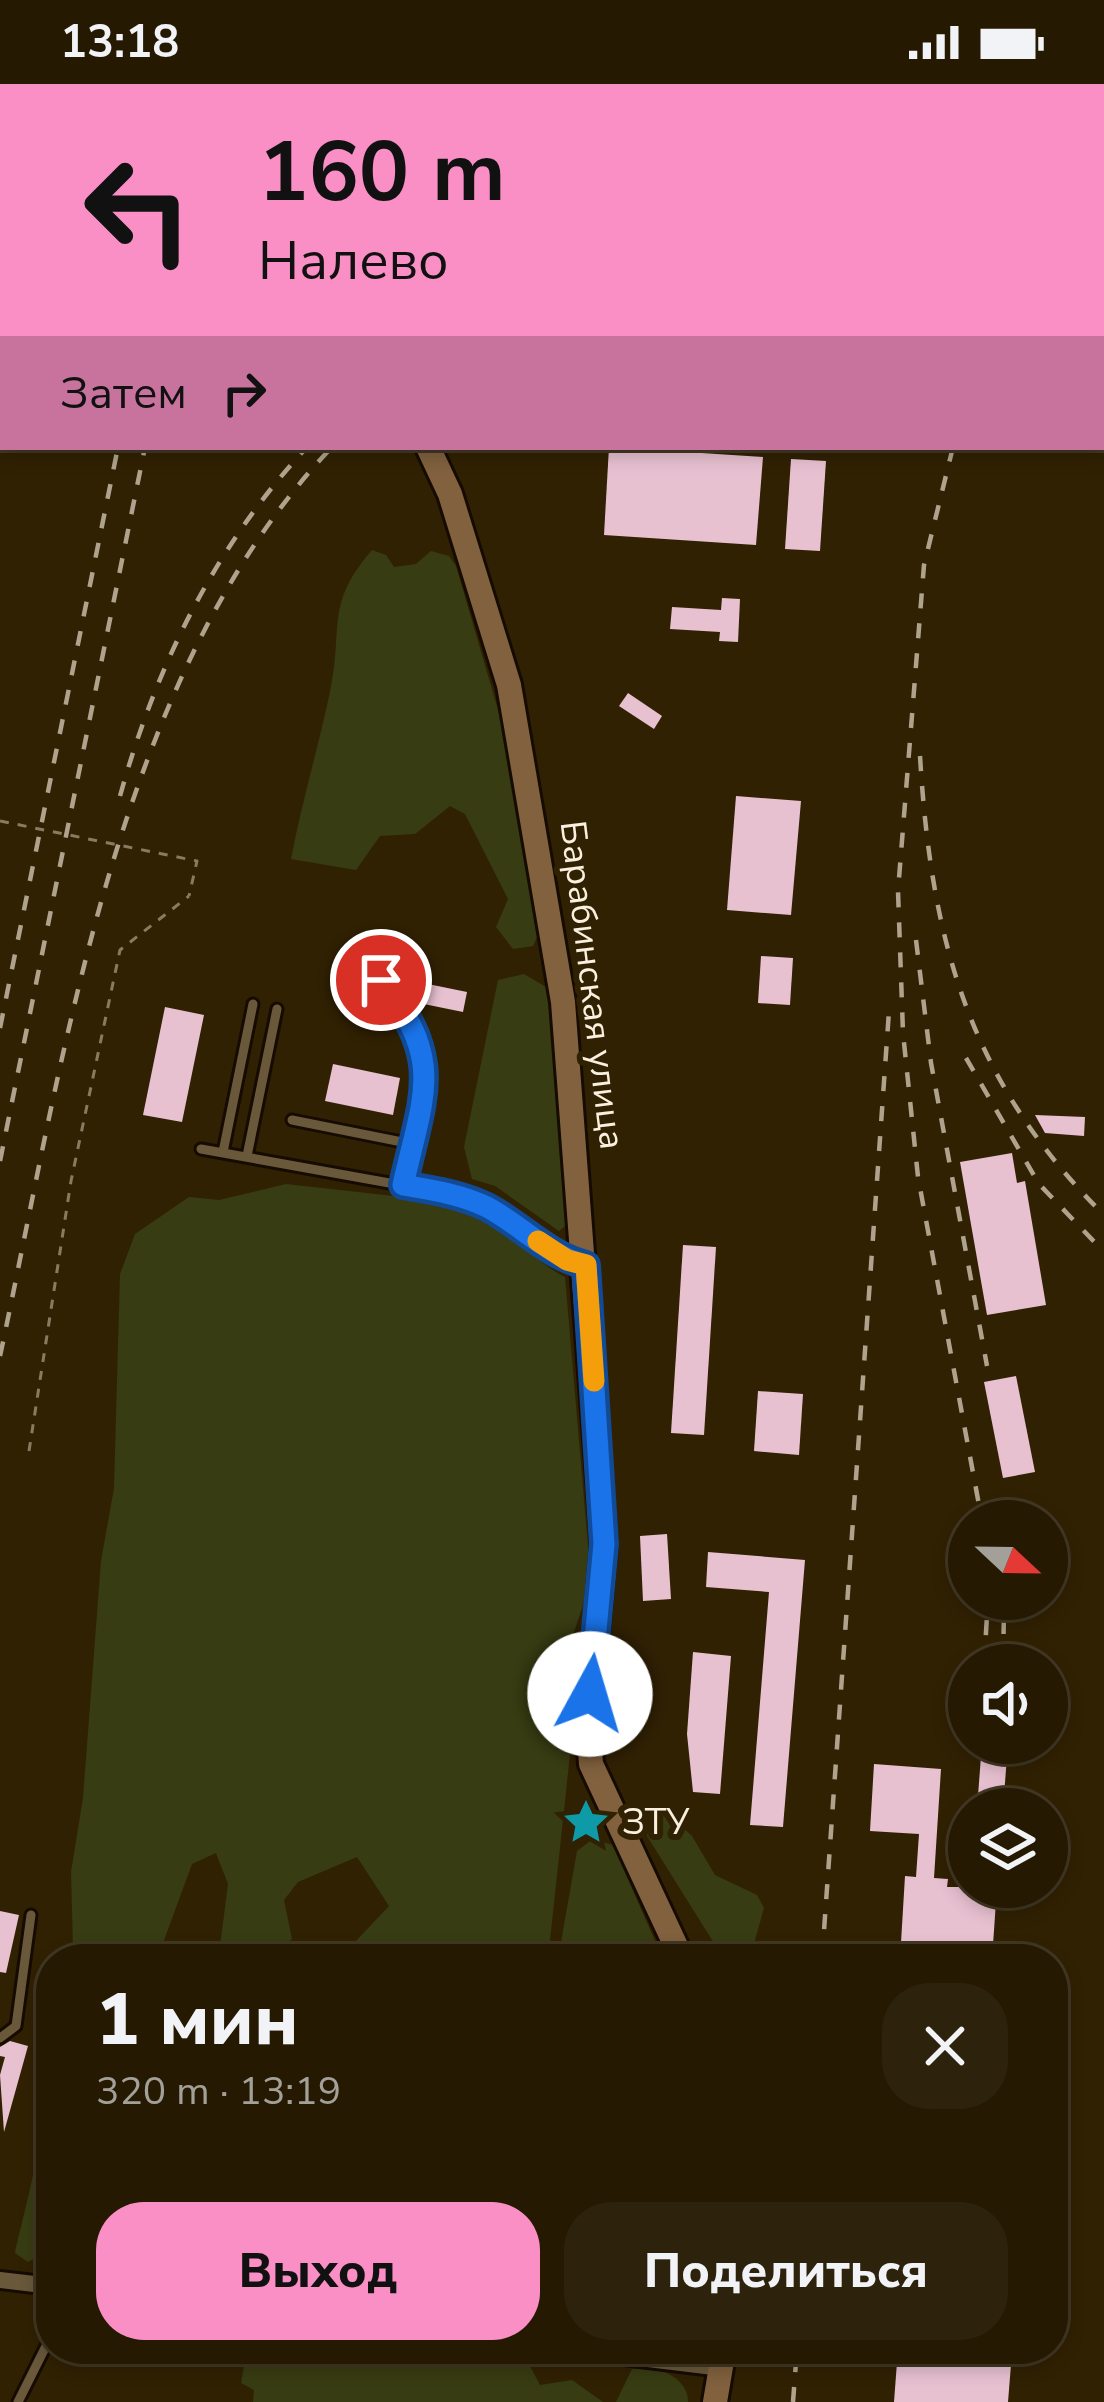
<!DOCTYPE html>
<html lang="ru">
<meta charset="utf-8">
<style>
body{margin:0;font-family:"Nunito Sans",sans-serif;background:#2d220c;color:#f1f3f6;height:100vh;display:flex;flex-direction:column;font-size:45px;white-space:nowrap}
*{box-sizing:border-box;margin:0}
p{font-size:39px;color:#a3a099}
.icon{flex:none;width:66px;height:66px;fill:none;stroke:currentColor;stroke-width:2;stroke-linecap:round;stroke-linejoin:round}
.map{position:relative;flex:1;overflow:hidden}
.details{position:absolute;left:36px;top:1860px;width:1032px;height:420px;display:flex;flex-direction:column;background:#251902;border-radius:48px;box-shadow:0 6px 18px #0003,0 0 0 3px #423824}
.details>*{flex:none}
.hud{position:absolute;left:0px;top:0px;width:1104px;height:366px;box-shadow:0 6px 18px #0003,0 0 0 3px #423824;background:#fa8fc6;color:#111;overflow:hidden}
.needle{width:78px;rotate:112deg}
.buttons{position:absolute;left:948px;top:1416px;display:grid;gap:24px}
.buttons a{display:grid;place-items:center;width:120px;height:120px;border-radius:50%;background:#251902;box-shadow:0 6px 18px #0003,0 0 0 3px #423824;font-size:60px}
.pin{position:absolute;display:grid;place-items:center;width:102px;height:102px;color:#fff;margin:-51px;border:6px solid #fff;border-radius:50%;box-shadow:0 3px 12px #0007}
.me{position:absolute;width:132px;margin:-66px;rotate:6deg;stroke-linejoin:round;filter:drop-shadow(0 0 9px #0008)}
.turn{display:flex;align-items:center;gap:42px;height:252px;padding:0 60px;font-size:54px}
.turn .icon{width:156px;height:156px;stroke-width:2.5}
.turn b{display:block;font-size:84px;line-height:102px}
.then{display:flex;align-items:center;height:114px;padding:0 60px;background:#0003;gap:24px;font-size:45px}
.round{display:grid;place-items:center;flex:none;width:126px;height:126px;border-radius:48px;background:#2d220c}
.head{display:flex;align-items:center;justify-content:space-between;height:204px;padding:0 60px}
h1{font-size:72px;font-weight:800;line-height:90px}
.primary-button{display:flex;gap:24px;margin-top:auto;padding:24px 60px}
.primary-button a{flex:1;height:138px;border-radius:48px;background:#fa8fc6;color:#111;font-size:48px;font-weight:800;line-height:138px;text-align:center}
.primary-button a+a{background:#2d220c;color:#f1f3f6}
.status{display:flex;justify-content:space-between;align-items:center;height:84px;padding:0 60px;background:#251902;direction:ltr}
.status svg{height:33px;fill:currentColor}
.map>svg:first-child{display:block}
</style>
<div class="status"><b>13:18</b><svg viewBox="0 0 49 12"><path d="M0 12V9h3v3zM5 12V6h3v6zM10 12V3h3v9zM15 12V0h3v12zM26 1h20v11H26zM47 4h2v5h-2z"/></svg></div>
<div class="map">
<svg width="1104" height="2318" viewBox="0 0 1104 2318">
<rect width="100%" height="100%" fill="#312103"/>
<g fill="#383c12">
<path d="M372,466L386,471L394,483L416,480L431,467L449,472L456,482L522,708L544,837L533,862L513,865L496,843L508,815L465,730L450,722L415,750L380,752L356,786L291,775C302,717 319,661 331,603C343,543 325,520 372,466Z"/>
<path d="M524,890L546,903L558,939L567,1122L565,1142L559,1147L495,1102L472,1095L464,1063L498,896Z"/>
<path d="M286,1100L456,1119C502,1132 524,1172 565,1193L591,1497L573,1551L571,1661L548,1875H339L389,1822L357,1773L298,1798L284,1816L292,1855L266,1875H224L219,1870L228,1800L216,1769L192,1780L163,1859L164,1875H89L73,1864L71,1788L83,1714L101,1477L114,1404L120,1190L135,1150L189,1113L219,1116Z"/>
<path d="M664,1726L692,1752L715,1791L757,1811L764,1824L751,1870L755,1875H724L647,1752L651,1736Z"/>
<path d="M593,1755L613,1761L663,1875H564L561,1858L577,1767Z"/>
<path d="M51,1973V2155L44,2169L28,2178L15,2169C24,2126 53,2033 35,1997L41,1978Z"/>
<path d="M247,2265H399L404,2278L421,2280L448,2265L524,2271L540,2301L572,2296L603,2318H253L254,2306L241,2299Z"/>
<path d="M654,2284C671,2289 688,2299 688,2318H616L632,2285Z"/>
</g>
<g fill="#e8c1d1">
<path d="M609,363L763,373L756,461L604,451Z"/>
<path d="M791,375L826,377L820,467L785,465Z"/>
<path d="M722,514L740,515L738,558L719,557L720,548L670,545L672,523L721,526Z"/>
<path d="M628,609L662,632L654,645L619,622Z"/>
<path d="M736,712L801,717L791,831L727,826Z"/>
<path d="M761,872L793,874L790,921L758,919Z"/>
<path d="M423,899L467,908L463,928L419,919Z"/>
<path d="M165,923L204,931L182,1038L143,1031Z"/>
<path d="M333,980L400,994L393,1031L325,1017Z"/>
<path d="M1035,1031L1085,1033L1084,1052L1045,1049Z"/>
<path d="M1012,1069L1017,1099L1025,1097L1046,1221L987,1231L960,1078Z"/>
<path d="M683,1161L716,1163L704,1351L671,1349Z"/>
<path d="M1016,1292L1035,1388L1003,1394L984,1298Z"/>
<path d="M758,1307L803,1310L799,1371L754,1367Z"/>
<path d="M667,1450L671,1515L643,1517L640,1452Z"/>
<path d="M708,1468L805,1476L783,1743L750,1741L769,1508L706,1503Z"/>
<path d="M693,1568L731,1572L720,1710L693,1708L687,1650Z"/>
<path d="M982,1659H1008L1003,1725H977Z"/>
<path d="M874,1680L941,1685L934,1794L948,1795L947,1803H997L992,1875H900L905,1792L916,1793L919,1750L870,1747Z"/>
<path d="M0,1827L19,1831L6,1889L0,1888Z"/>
<path d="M10,1957L28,1962L4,2048L0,1991L5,1973L0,1972V1963Z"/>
<path d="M898,2265L1012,2268L1008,2318H894Z"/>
</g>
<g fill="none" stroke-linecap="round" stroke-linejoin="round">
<defs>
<g id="service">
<path d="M342,879C382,888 425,937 427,981C429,1018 411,1065 403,1101"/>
<path d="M292,1036L412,1060"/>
<path d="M201,1065L456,1111L581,1180"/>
<path d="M223,1068L253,920"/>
<path d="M247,1072L277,925"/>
<path d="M0,1954L16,1942L31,1831"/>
<path d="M18,2318L51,2252"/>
</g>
<g id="minor">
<path d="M0,2196L51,2202"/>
<path d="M566,2265L722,2284"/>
</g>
<g id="secondary">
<path d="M405,3L407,0"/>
<path d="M428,363L450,410L509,601L563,918L604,1460L588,1638L591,1680L682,1875"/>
<path d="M715,2318L724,2265"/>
</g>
</defs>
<use href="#service" stroke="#160b00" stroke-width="15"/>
<use href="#minor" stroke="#160b00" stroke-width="22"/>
<use href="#secondary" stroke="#160b00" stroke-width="30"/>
<path stroke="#887b62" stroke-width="3" stroke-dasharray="9 9" stroke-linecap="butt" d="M29,1367L71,1097L120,866L189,812"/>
<use href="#service" stroke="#69583a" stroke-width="9"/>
<use href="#minor" stroke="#69583a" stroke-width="16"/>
<use href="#secondary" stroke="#81613e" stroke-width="24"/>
<g stroke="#afa38d" stroke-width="4.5" stroke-dasharray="15 15" stroke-linecap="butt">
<path d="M207,3L208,0"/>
<path d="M616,3L617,0"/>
<path d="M681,3L683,0"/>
<path d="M728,3L731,0"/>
<path d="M827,3L834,0"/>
<path d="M922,3L928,0"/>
<path d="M1101,41L1104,40"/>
<path d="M1101,92L1104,89"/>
<path d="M953,363L924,481L898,807L903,949L918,1093L982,1437"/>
<path d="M920,672C931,857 969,997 1104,1131"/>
<path d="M120,712C156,582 215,462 307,363"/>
<path d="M916,856L931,979L987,1282"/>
<path d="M0,944L118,363"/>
<path d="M966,974L1039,1100L1104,1168"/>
<path d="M0,1077L145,363"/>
<path d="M0,1272C64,974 116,590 332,363"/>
<path d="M1003,1580L1004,1527"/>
<path d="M984,1581L988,1515"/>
<path d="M822,1875L889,927"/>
<path d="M793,2318L797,2265"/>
</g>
<path stroke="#887b62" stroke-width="3" stroke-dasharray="9 9" stroke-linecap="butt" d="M0,737L197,777L189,812"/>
</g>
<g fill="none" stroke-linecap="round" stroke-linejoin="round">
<defs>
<path id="route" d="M381,896C445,977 424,1008 403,1101C432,1106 460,1110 487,1123C521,1141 548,1172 586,1181L604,1460L590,1610"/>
</defs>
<use href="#route" stroke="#114b97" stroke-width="30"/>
<use href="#route" stroke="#1a73e8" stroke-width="21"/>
<path stroke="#f59e0b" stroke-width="21" d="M538,1157L567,1176L586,1181L594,1297"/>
</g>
<defs>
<symbol id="sight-bare" viewBox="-9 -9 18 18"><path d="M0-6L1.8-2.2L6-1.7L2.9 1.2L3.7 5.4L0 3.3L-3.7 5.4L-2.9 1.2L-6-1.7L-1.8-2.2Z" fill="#0f9aa8" stroke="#312103" stroke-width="2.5" paint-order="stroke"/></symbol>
</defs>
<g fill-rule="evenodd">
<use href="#sight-bare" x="553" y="1705" width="66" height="66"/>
</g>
<g text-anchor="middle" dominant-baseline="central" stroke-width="12" stroke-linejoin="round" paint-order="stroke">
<g font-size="36" fill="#faf0df" stroke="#312103">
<text transform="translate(592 901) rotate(83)">Барабинская улица</text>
</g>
<g font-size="36" fill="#faf0df" stroke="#312103" text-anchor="start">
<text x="622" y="1738">ЗТУ</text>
</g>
</g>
</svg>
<div class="buttons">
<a><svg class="needle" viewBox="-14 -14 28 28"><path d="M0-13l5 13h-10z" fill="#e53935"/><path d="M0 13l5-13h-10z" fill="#a3a099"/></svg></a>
<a><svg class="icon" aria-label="sound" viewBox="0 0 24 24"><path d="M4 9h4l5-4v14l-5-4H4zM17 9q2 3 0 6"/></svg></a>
<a><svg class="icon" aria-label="layers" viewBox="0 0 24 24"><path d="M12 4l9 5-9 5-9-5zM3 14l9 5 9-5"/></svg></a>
</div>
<div class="pin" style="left:381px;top:896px;background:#d93025"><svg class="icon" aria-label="arrive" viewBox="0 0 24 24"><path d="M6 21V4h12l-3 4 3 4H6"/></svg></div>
<svg class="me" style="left:590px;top:1610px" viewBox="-20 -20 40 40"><circle r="19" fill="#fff"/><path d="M0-13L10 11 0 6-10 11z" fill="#1a73e8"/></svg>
<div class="hud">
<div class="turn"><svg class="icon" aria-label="left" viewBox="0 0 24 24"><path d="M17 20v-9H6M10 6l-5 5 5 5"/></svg><div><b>160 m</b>Налево</div></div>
<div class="then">Затем<svg class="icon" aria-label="right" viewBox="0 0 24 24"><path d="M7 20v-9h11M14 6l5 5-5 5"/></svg></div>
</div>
<section class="details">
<div class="head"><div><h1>1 мин</h1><p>320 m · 13:19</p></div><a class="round"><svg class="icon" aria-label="close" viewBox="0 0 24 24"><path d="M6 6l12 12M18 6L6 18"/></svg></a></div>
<div class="primary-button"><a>Выход</a><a>Поделиться</a></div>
</section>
</div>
